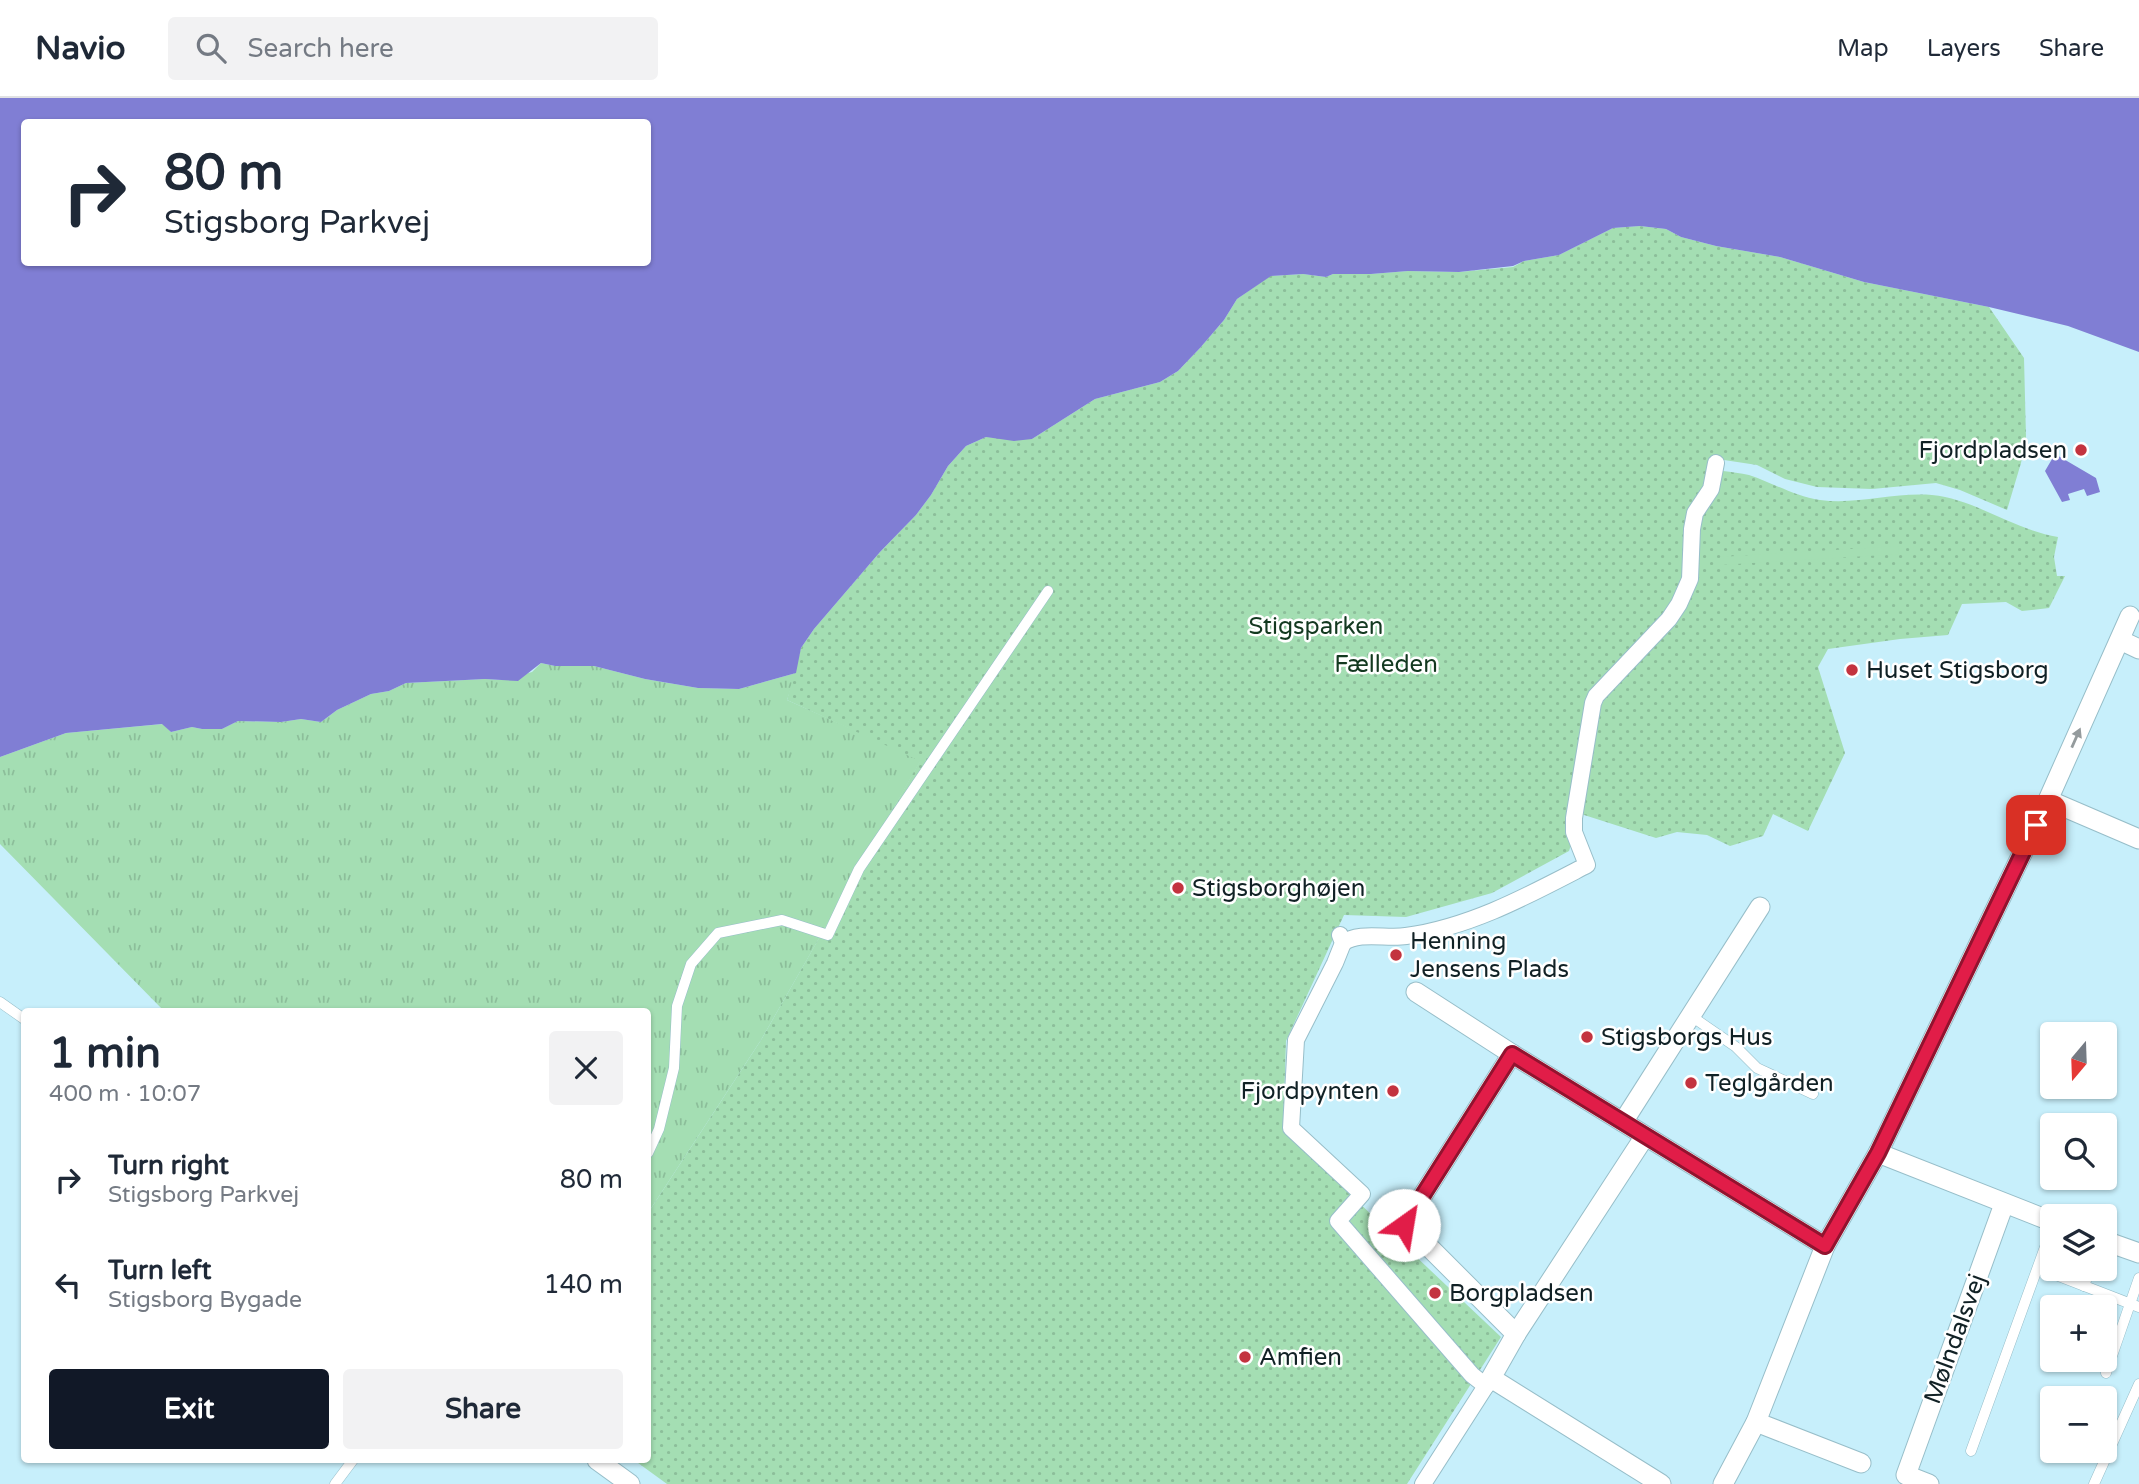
<!DOCTYPE html>
<meta charset="utf-8">
<style>
body{margin:0;font-family:"Varela Round",sans-serif;background:#f2f2f3;color:#1f2937;height:100vh;display:flex;flex-direction:column;font-size:26px;white-space:nowrap}
*{box-sizing:border-box;margin:0}
p{font-size:23px;color:#747a83}
.icon{flex:none;width:38px;height:38px;fill:none;stroke:currentColor;stroke-width:2;stroke-linecap:round;stroke-linejoin:round}
.map{position:relative;flex:1;overflow:hidden}
.drawer{position:absolute;left:21px;top:910px;width:630px;height:455px;display:flex;flex-direction:column;background:#fff;border-radius:7px;box-shadow:0 2px 5px #0004}
.drawer>*{flex:none}
.banner{position:absolute;left:21px;top:21px;width:630px;height:147px;border-radius:7px;box-shadow:0 2px 5px #0004;background:#fff;color:#1f2937;overflow:hidden}
.needle{width:46px;rotate:199deg}
.fabs{position:absolute;left:2040px;top:924px;display:grid;gap:14px}
.fabs a{display:grid;place-items:center;width:77px;height:77px;border-radius:7px;background:#fff;box-shadow:0 2px 5px #0004;font-size:35px}
.pin{position:absolute;display:grid;place-items:center;width:60px;height:60px;color:#fff;margin:-30px;border-radius:14px;box-shadow:0 4px 10px #0006}
.me{position:absolute;width:77px;margin:-38px;rotate:32deg;stroke-linejoin:round;filter:drop-shadow(0 0 5px #0008)}
.turn{display:flex;align-items:center;gap:24px;height:147px;padding:0 28px;font-size:32px}
.turn .icon{width:91px;height:91px;stroke-width:2.5}
.turn b{display:block;font-size:49px;line-height:60px}
.round{display:grid;place-items:center;flex:none;width:74px;height:74px;border-radius:7px;background:#f2f2f3}
.overview{display:flex;align-items:center;justify-content:space-between;height:119px;padding:0 28px}
h1{font-size:42px;font-weight:700;line-height:52px}
.action{display:flex;gap:14px;margin-top:auto;padding:14px 28px}
.action a{flex:1;height:80px;border-radius:7px;background:#111827;color:#fff;font-size:28px;font-weight:700;line-height:80px;text-align:center}
.action a+a{background:#f2f2f3;color:#1f2937}
ul{padding:0;list-style:none}
li{display:flex;align-items:center;gap:21px;height:105px;padding:0 28px}
li div{flex:1}
li b{display:block;font-size:26px}
li em{font-style:normal}
header{display:flex;align-items:center;gap:42px;box-sizing:border-box;height:98px;padding:0 35px;background:#fff;border-bottom:2px solid #e0e1e3}
header strong{font-size:33px}
nav{display:flex;gap:38px;margin-inline-start:auto;font-size:24px}
.search{width:490px;height:63px;background:#f2f2f3;display:flex;align-items:center;gap:18px;box-sizing:border-box;padding:0 24px;border-radius:7px;color:#747a83;font-size:26px}
.map>svg:first-child{display:block}
</style>
<header>
<strong>Navio</strong>
<div class="search"><svg class="icon" aria-label="search" viewBox="0 0 24 24"><circle cx="10" cy="10" r="6"/><path d="M15 15l6 6"/></svg>Search here</div>
<nav><a>Map</a><a>Layers</a><a>Share</a></nav>
</header>
<div class="map">
<svg width="2139" height="1386" viewBox="0 0 2139 1386">
<defs>
<pattern id="grass-tufts" width="24" height="20" patternUnits="userSpaceOnUse" patternTransform="scale(1.75)"><rect width="24" height="20" fill="#a4deb3"/><path d="M3 7l-1-3M5 7V3M7 7l1-3M15 17l-1-3M17 17v-4M19 17l1-3" fill="none" stroke="#8cbe9a"/></pattern>
<pattern id="park-dots" width="8" height="8" patternUnits="userSpaceOnUse" patternTransform="scale(1.75)"><rect width="8" height="8" fill="#a4deb3"/><path d="M2 2h.1M6 6h.1" fill="none" stroke="#8cbe9a" stroke-width="1.8" stroke-linecap="round"/></pattern>
</defs>
<rect width="100%" height="100%" fill="#c7effb"/>
<path fill="url(#grass-tufts)" d="M541,565L555,568H594L645,581L698,590L739,591L796,575L787,602L921,662L761,942L648,1115V914L164,913L0,746V659L66,635L163,626L171,634L192,629L202,631H222L238,623L281,624L301,621L321,624L337,612L371,596L389,593L406,585L485,581L502,582L532,574Z"/>
<path fill="url(#park-dots)" d="M1640,128L1666,131L1681,139L1716,148L1780,159L1864,184L1989,209L2024,260L2026,339L2021,365L2007,412L1960,392L1936,385L1872,391L1817,389L1785,381L1757,367L1724,362L1723,373C1731,374 1741,375 1749,377C1773,385 1794,398 1820,402C1858,407 1894,394 1932,397C1975,401 2014,432 2058,439L2054,459L2057,478H2065L2049,510L2022,513L2006,504L1962,506L1948,537L1900,541L1828,551L1818,569L1845,655L1808,733L1773,716L1763,738L1730,748L1707,737L1677,734L1656,740L1581,716L1569,753L1492,795L1406,819L1344,817L1286,943L1283,1033L1501,1239L1407,1386H667L634,1362H648V1115L761,942L920,663L787,602L801,550L814,531L880,454L916,417L931,397L948,368L966,348L986,339L1032,341L1095,301L1160,284L1178,273L1200,250L1224,222L1237,201L1270,178L1303,176L1326,179L1333,176H1371L1408,173L1459,174L1513,169L1524,163L1559,157L1613,130Z"/>
<path fill="#a4deb3" d="M1898,448L1899,456L1720,467V459Z"/>
<g fill="#807ed4" fill-rule="evenodd">
<path d="M0,0H2139V254L2068,228L1989,209L1864,184L1780,159L1716,148L1681,139L1666,131L1640,128L1613,130L1559,157L1524,163L1513,168L1459,174L1408,173L1371,176H1333L1326,179L1303,176L1271,178L1237,201L1224,222L1200,250L1178,273L1160,284L1095,301L1032,341L1014,343L986,339L966,348L948,368L931,397L916,417L880,454L814,531L801,550L796,575L739,591L698,590L645,581L594,568H555L541,565L518,583L485,581L406,585L389,593L371,596L337,612L321,624L301,621L281,624L238,623L222,631H202L192,629L171,634L162,626L66,635L0,659ZM24,24H648V164H24Z"/>
<path d="M2055,356L2096,380L2100,394L2087,398L2084,391L2068,396L2070,402L2062,404L2045,373Z"/>
</g>
<g fill="none" stroke-linecap="round" stroke-linejoin="round">
<defs>
<g id="service">
<path d="M0,904L24,921"/>
<path d="M1691,918L1736,949L1757,970L1813,996"/>
<path d="M648,1055L659,1031L674,970L677,908L691,866L718,835L782,822L828,837L859,771L1048,493"/>
<path d="M2038,1170L2139,1209"/>
<path d="M2084,1188L2090,1171"/>
<path d="M2106,1275L2139,1180"/>
<path d="M1971,1353L2053,1127"/>
<path d="M335,1386L353,1362"/>
<path d="M2094,1386L2139,1286"/>
</g>
<g id="pedestrian">
<path d="M1340,837L1343,845L1335,865L1296,942L1291,1030L1362,1096L1338,1123L1472,1277L1486,1288"/>
<path d="M1343,845C1359,833 1386,841 1406,838C1471,829 1529,797 1587,767L1574,734V720L1593,605L1596,598L1669,521L1679,506L1690,481L1692,431L1695,415L1711,391L1716,365"/>
<path d="M1423,1386L1491,1280"/>
</g>
<g id="minor">
<path d="M2120,542L2139,551"/>
<path d="M2048,702L2139,741"/>
<path d="M1416,894L1512,956L1825,1148"/>
<path d="M1512,956L1404,1127L1426,1146L1516,1236L1491,1280L1661,1386"/>
<path d="M1623,1024L1760,809"/>
<path d="M1878,1055L2053,1124"/>
<path d="M2105,1143L2139,1155"/>
<path d="M1516,1236L1645,1038"/>
<path d="M1756,1324L1861,1365"/>
<path d="M597,1362L630,1386"/>
<path d="M1723,1386L1756,1324L1825,1148L1878,1055L2048,702L2130,518"/>
<path d="M1929,1386L1906,1377L2004,1106"/>
</g>
</defs>
<use href="#service" stroke="#97bec9" stroke-width="11"/>
<use href="#pedestrian" stroke="#97bec9" stroke-width="18"/>
<use href="#minor" stroke="#97bec9" stroke-width="21"/>
<use href="#service" stroke="#fff" stroke-width="10"/>
<use href="#pedestrian" stroke="#fff" stroke-width="16"/>
<use href="#minor" stroke="#fff" stroke-width="19"/>
</g>
<defs><path id="oneway-solid" d="M-6-.8H1V-3.2L6.5 0L1 3.2V.8H-6Z" transform="scale(1.75)"/></defs>
<use fill="#949b9d" href="#oneway-solid" transform="translate(2076 640) rotate(-66)"/>
<g fill="none" stroke-linecap="round" stroke-linejoin="round">
<defs>
<path id="route" d="M1404,1127L1512,956L1825,1148L1878,1055L2036,727"/>
</defs>
<use href="#route" stroke="#92132f" stroke-width="18"/>
<use href="#route" stroke="#e11d48" stroke-width="12"/>
</g>
<g fill="#c3333f" stroke="#fff" stroke-width="2.5">
<circle cx="2081" cy="352" r="7"/>
<circle cx="1852" cy="572" r="7"/>
<circle cx="1178" cy="790" r="7"/>
<circle cx="1396" cy="857" r="7"/>
<circle cx="1587" cy="939" r="7"/>
<circle cx="1691" cy="985" r="7"/>
<circle cx="1393" cy="993" r="7"/>
<circle cx="1435" cy="1195" r="7"/>
<circle cx="1245" cy="1259" r="7"/>
</g>
<g text-anchor="middle" dominant-baseline="central" stroke-width="5" stroke-linejoin="round" paint-order="stroke">
<g font-size="24" fill="#112125" stroke="#fff" text-anchor="start">
<text x="2067" y="352" text-anchor="end">Fjordpladsen</text>
<text x="1866" y="572">Huset Stigsborg</text>
<text x="1192" y="790">Stigsborghøjen</text>
<text x="1410" y="843">Henning<tspan x="1410" dy="28">Jensens Plads</tspan></text>
<text x="1601" y="939">Stigsborgs Hus</text>
<text x="1705" y="985">Teglgården</text>
<text x="1379" y="993" text-anchor="end">Fjordpynten</text>
<text x="1449" y="1195">Borgpladsen</text>
<text x="1259" y="1259">Amfien</text>
</g>
<g font-size="24" fill="#133920" stroke="#fff">
<text x="1316" y="528">Stigsparken</text>
<text x="1386" y="566">Fælleden</text>
</g>
<g font-size="24" fill="#112125" stroke="#fff">
<text transform="translate(1955 1241) rotate(-70)">Mølndalsvej</text>
</g>
</g>
</svg>
<div class="fabs">
<a><svg class="needle" viewBox="-14 -14 28 28"><path d="M0-13l5 13h-10z" fill="#e53935"/><path d="M0 13l5-13h-10z" fill="#747a83"/></svg></a>
<a><svg class="icon" aria-label="search" viewBox="0 0 24 24"><circle cx="10" cy="10" r="6"/><path d="M15 15l6 6"/></svg></a>
<a><svg class="icon" aria-label="layers" viewBox="0 0 24 24"><path d="M12 4l9 5-9 5-9-5zM3 14l9 5 9-5"/></svg></a>
<a>+</a>
<a>−</a>
</div>
<div class="pin" style="left:2036px;top:727px;background:#d93025"><svg class="icon" aria-label="arrive" viewBox="0 0 24 24"><path d="M6 21V4h12l-3 4 3 4H6"/></svg></div>
<svg class="me" style="left:1404px;top:1127px" viewBox="-20 -20 40 40"><circle r="19" fill="#fff"/><path d="M0-13L10 11 0 6-10 11z" fill="#e11d48"/></svg>
<div class="banner">
<div class="turn"><svg class="icon" aria-label="right" viewBox="0 0 24 24"><path d="M7 20v-9h11M14 6l5 5-5 5"/></svg><div><b>80 m</b>Stigsborg Parkvej</div></div>
</div>
<section class="drawer">
<div class="overview"><div><h1>1 min</h1><p>400 m · 10:07</p></div><a class="round"><svg class="icon" aria-label="close" viewBox="0 0 24 24"><path d="M6 6l12 12M18 6L6 18"/></svg></a></div>
<ul>
<li><svg class="icon" aria-label="right" viewBox="0 0 24 24"><path d="M7 20v-9h11M14 6l5 5-5 5"/></svg><div><b>Turn right</b><p>Stigsborg Parkvej</p></div><em>80 m</em></li>
<li><svg class="icon" aria-label="left" viewBox="0 0 24 24"><path d="M17 20v-9H6M10 6l-5 5 5 5"/></svg><div><b>Turn left</b><p>Stigsborg Bygade</p></div><em>140 m</em></li>
</ul>
<div class="action"><a>Exit</a><a>Share</a></div>
</section>
</div>
